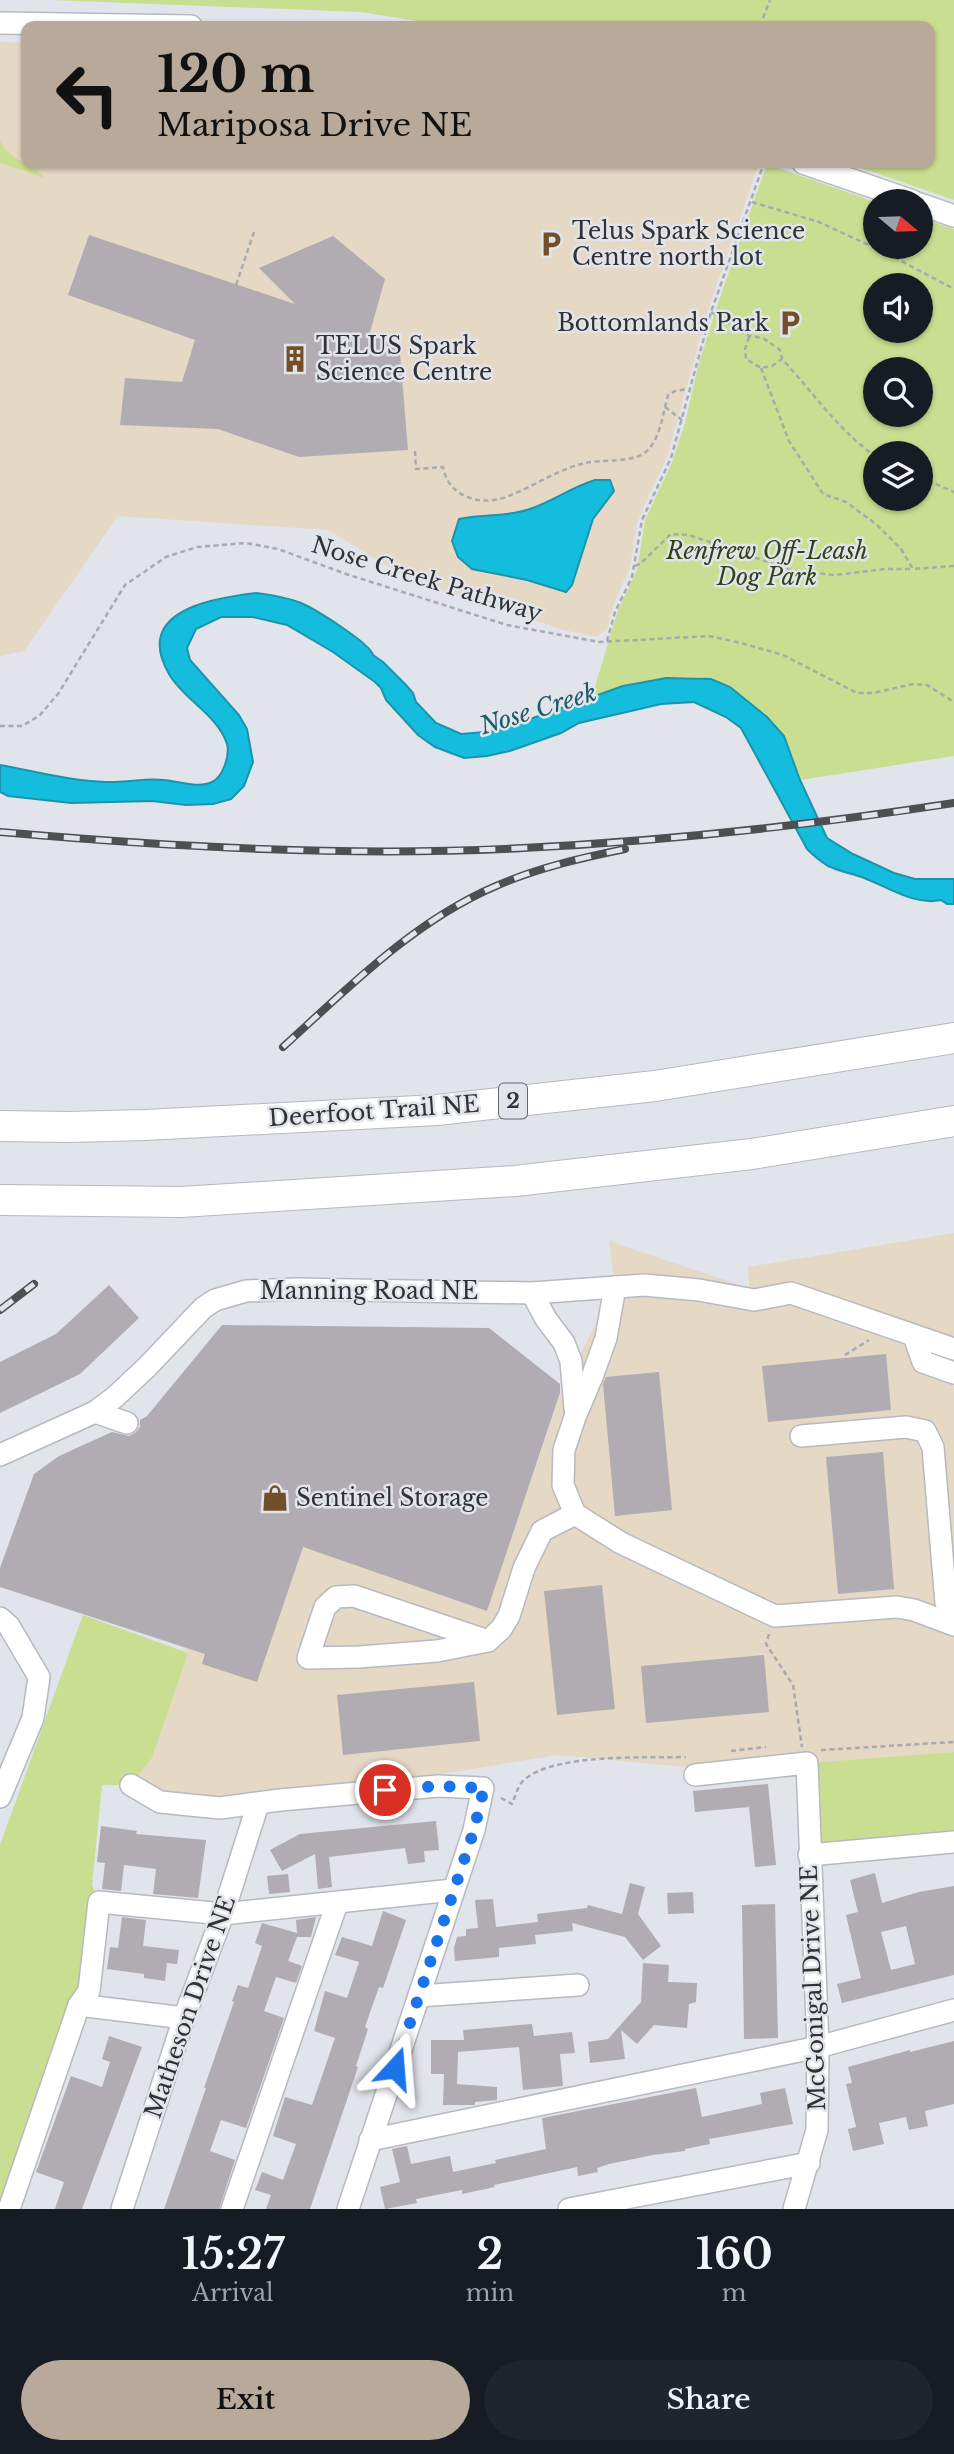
<!DOCTYPE html>
<style>
body{margin:0;font-family:"Libre Baskerville",serif;background:#20242c;color:#f1f3f6;height:100vh;display:flex;flex-direction:column;font-size:26px;white-space:nowrap}
*{box-sizing:border-box;margin:0}
p{font-size:23px;color:#9ea1a6}
.icon{flex:none;width:38px;height:38px;fill:none;stroke:currentColor;stroke-width:2;stroke-linecap:round;stroke-linejoin:round}
.map{position:relative;height:2209px;overflow:hidden}
.details{display:flex;flex-direction:column;background:#171b24;flex:1}
.details>*{flex:none}
.hud{position:absolute;left:21px;top:21px;width:914px;height:147px;border-radius:14px;box-shadow:0 2px 5px #0004;background:#b8a99a;color:#111;overflow:hidden}
.needle{width:46px;rotate:109deg}
.controls{position:absolute;left:863px;top:189px;display:grid;gap:14px}
.controls a{display:grid;place-items:center;width:70px;height:70px;border-radius:50%;background:#171b24;box-shadow:0 2px 5px #0004;font-size:35px}
.pin{position:absolute;display:grid;place-items:center;width:60px;height:60px;color:#fff;margin:-30px;border:4px solid #fff;border-radius:50%;box-shadow:0 2px 7px #0007}
.me{position:absolute;width:77px;margin:-38px;rotate:19deg;stroke-linejoin:round;filter:drop-shadow(0 0 5px #0008)}
.turn{display:flex;align-items:center;gap:24px;height:147px;padding:0 21px;font-size:32px}
.turn .icon{width:91px;height:91px;stroke-width:2.5}
.turn b{display:block;font-size:49px;line-height:60px}
.eta{display:flex;justify-content:space-evenly;align-items:center;height:119px;text-align:center}
.eta b{font-size:42px;font-weight:600;line-height:49px}
.primary-button{display:flex;gap:14px;margin-top:auto;padding:14px 21px}
.primary-button a{flex:1;height:80px;border-radius:42px;background:#b8a99a;color:#111;font-size:28px;font-weight:600;line-height:80px;text-align:center}
.primary-button a+a{background:#20242c;color:#f1f3f6}
.map>svg:first-child{display:block}
</style>
<div class="map">
<svg width="954" height="2209" viewBox="0 0 954 2209">
<rect width="100%" height="100%" fill="#e1e4ea"/>
<g fill="#e5d8c5">
<path d="M0,42L26,43V163H748L758,166L707,313L667,457L644,506L637,524L630,567L613,606L607,629L596,637L564,630L412,581L328,530L118,516L24,651L0,656Z"/>
<path d="M954,1233V1752L807,1763L686,1767L558,1755L281,1800L160,1802L131,1785L152,1758L188,1653L184,1647L226,1521L487,1610L563,1387L615,1287L609,1241L749,1288L748,1267Z"/>
</g>
<g fill="#c9de91" fill-rule="evenodd">
<path d="M51,0H954V200L847,163H929V26H448L361,12Z"/>
<path d="M0,141C9,161 32,162 45,178L0,163Z"/>
<path d="M767,164L875,202V247H920L921,218L954,229V756L800,780C795,766 791,746 782,734C770,718 729,682 710,679C672,672 627,682 592,697L618,610L637,570L645,520L671,465L685,423L698,366L718,303ZM875,285H920V331H875ZM875,369H920V415H875ZM875,453H920V499H875Z"/>
<path d="M83,1615L188,1653L152,1758L131,1785H102L92,1885L99,1902L89,1991L0,2209V1845Z"/>
<path d="M954,1752V1842L809,1855L807,1763Z"/>
</g>
<g fill="#14bddd" stroke="#1c93aa" stroke-width="2">
<path d="M595,480H610L614,491L593,519L572,585L566,592L527,580L472,569L458,557L452,541L459,519C482,514 507,517 530,509C553,501 572,487 595,480Z"/>
<path d="M257,593C271,595 287,597 301,603C315,609 370,643 373,655L383,662L405,684L413,693L416,702L436,723L461,734L496,731L623,686L666,678L711,679L730,687L767,717L784,736L800,780L827,838L853,854L894,873L915,879H954V904H947L941,900C915,906 888,887 864,878C853,874 839,871 828,866C820,861 813,855 807,849L741,728L726,717L694,702L661,704L579,723L561,733L510,751L487,756L464,758L435,747L418,735L386,700L381,688L375,682L333,652L287,625L253,617H221L196,629L187,648L190,660L239,715L247,729L253,762L244,786L231,799L213,804L186,805L152,801L71,803L8,796L0,792V765C35,771 70,781 106,782C125,783 145,778 164,780C179,781 198,789 212,782C223,777 230,755 227,744C218,715 183,699 169,674C132,610 214,598 257,593Z"/>
</g>
<g fill="#b0acb1" fill-rule="evenodd">
<path d="M89,235L295,304L259,268L333,236L385,279L370,332L399,341L408,450L299,457L218,429L120,425L125,378L182,382L195,340L68,295Z"/>
<path d="M109,1285L139,1318L80,1374L0,1413V1362L56,1334Z"/>
<path d="M222,1325L489,1328L560,1384V1393L487,1611L303,1547L257,1682L202,1664L205,1654L0,1587V1568L34,1474L59,1456L112,1432L129,1436L135,1433L140,1427V1420L147,1416Z"/>
<path d="M886,1354L891,1410L768,1422L762,1366Z"/>
<path d="M659,1372L672,1510L615,1516L603,1384L606,1377Z"/>
<path d="M883,1452L894,1589L838,1594L826,1457Z"/>
<path d="M602,1585L615,1709L557,1715L544,1591Z"/>
<path d="M764,1655L769,1712L646,1723L641,1666Z"/>
<path d="M474,1682L480,1741L343,1755L337,1695Z"/>
<path d="M768,1784L776,1865L755,1867L749,1807L695,1812L693,1791Z"/>
<path d="M436,1821L439,1850L424,1851L425,1862L408,1864L405,1848L329,1857L332,1887L318,1889L315,1854L282,1871L270,1850L300,1834Z"/>
<path d="M101,1826L137,1831L136,1834L206,1840L198,1898L153,1894L156,1869L124,1865L121,1891L102,1889L105,1863L97,1862Z"/>
<path d="M875,1873L882,1903L919,1892L954,1886V1975L842,2003L837,1984L861,1978L846,1915L858,1912L850,1880ZM906,1926L915,1964L891,1970L881,1932Z"/>
<path d="M288,1874L290,1892L269,1894L267,1876Z"/>
<path d="M630,1883L645,1887L638,1914L661,1946L643,1960L625,1937L572,1923L573,1931L535,1935L536,1944L499,1948V1957L455,1961L454,1948L457,1937L466,1936V1929L478,1928L475,1900L493,1899L496,1927L538,1922L537,1914L587,1908L588,1905L622,1914Z"/>
<path d="M693,1892L694,1913L668,1914L667,1893Z"/>
<path d="M775,1904L778,2038L744,2039L742,1905Z"/>
<path d="M383,1911L406,1920L383,1988L379,1987L365,2027L368,2029L356,2066L358,2067L310,2209H266L271,2195L255,2190L262,2172L283,2180L296,2144L273,2136L285,2097L312,2105L335,2038L314,2031L325,1991L347,1998L359,1962L335,1955L342,1937L372,1946Z"/>
<path d="M122,1917L146,1920L143,1946L179,1950L177,1964L167,1963L165,1981L144,1978V1974L107,1969L110,1947L118,1948Z"/>
<path d="M316,1917L311,1937H297L288,1961L302,1966L296,1983L276,1977L264,2011L284,2018L246,2128L221,2120L210,2151L235,2160L219,2209H164L206,2088H204L234,2002L232,2001L238,1985L248,1988L262,1946L255,1943L262,1923L297,1933L296,1920Z"/>
<path d="M643,1963L669,1965L668,1982L697,1983L696,2002L689,2004L687,2028L654,2025L637,2044L621,2030L625,2059L590,2063L588,2042L608,2039L641,2002Z"/>
<path d="M532,2024L534,2036L572,2032L575,2053L560,2054L563,2086L523,2090L519,2047L458,2052L457,2084L497,2087V2100L475,2102V2105H443L444,2074H431V2040H464L463,2030Z"/>
<path d="M109,2036L142,2047L82,2209H55L64,2182L36,2172L71,2076L102,2087L110,2062L102,2059Z"/>
<path d="M954,2041V2104L925,2111L928,2126L909,2130L906,2117L879,2123L884,2144L853,2151L848,2129L856,2127L846,2084L852,2083L848,2067L910,2050V2052Z"/>
<path d="M696,2088L702,2117L762,2104L760,2093L785,2088L793,2124L709,2139L710,2144L685,2149V2151L653,2155L609,2164L597,2168L598,2172L578,2176L577,2167L494,2185L495,2187L462,2194V2190L416,2199L417,2203L385,2209L380,2187L400,2182L392,2149L407,2146L411,2164L450,2156L453,2172L496,2163L495,2160L546,2149L542,2118Z"/>
</g>
<g fill="none" stroke-linecap="round" stroke-linejoin="round">
<defs>
<g id="minor">
<path d="M0,23L191,26"/>
<path d="M803,163L913,201"/>
<path d="M920,204L954,216"/>
<path d="M615,1287L606,1338L592,1377L575,1417L564,1450L563,1485L575,1514L621,1543L775,1616L897,1607L914,1610L954,1625"/>
<path d="M532,1293L546,1319L564,1343L571,1361L575,1409"/>
<path d="M914,1336L923,1362L954,1373"/>
<path d="M95,1412L127,1423"/>
<path d="M801,1436L906,1427L925,1431L933,1447L946,1603L954,1615"/>
<path d="M0,1455L95,1412L115,1397L147,1367L203,1308L215,1300L246,1291L296,1289L532,1293L644,1285L699,1290L754,1300L791,1293L954,1349"/>
<path d="M0,1618L9,1626L39,1677L33,1718L0,1797"/>
<path d="M488,1641L354,1596L336,1597L325,1607L308,1658L359,1657L437,1651L488,1641L501,1629L509,1616L524,1568L542,1531L575,1514"/>
<path d="M695,1775L807,1763L818,2047L817,2130L794,2209"/>
<path d="M131,1785L160,1802L220,1808L280,1800L438,1786L483,1788L474,1830L348,2209"/>
<path d="M809,1855L954,1842"/>
<path d="M419,1996L578,1985"/>
<path d="M79,2005L184,2018"/>
<path d="M370,2140L818,2047L954,2010"/>
<path d="M9,2209L79,2005L89,1991L99,1902L223,1914L453,1890"/>
<path d="M122,2209L184,2018L223,1914L258,1804"/>
<path d="M232,2209L337,1903"/>
<path d="M569,2209L809,2163"/>
</g>
<g id="highway">
<path d="M0,1126L68,1127L145,1125L437,1110L655,1086L954,1038"/>
<path d="M0,1200L181,1202L515,1181L752,1154L954,1121"/>
</g>
</defs>
<use href="#minor" stroke="#b6b9bf" stroke-width="24"/>
<use href="#highway" stroke="#b6b9bf" stroke-width="32"/>
<g stroke="#a7aaae" stroke-width="2.5" stroke-dasharray="5 3.5" stroke-linecap="butt">
<path d="M760,26L770,0"/>
<path d="M752,202L819,222L888,254L954,289"/>
<path d="M236,285L254,232"/>
<path d="M711,312L749,336L763,338L780,350L782,359C813,392 837,429 875,456"/>
<path d="M749,337L745,349L746,359L761,368L772,366L782,359"/>
<path d="M761,368L789,441L823,494L846,502L876,524L901,549L913,569L954,566"/>
<path d="M665,407L682,420"/>
<path d="M415,451L416,469L443,467C448,496 479,507 506,497C533,487 556,470 585,463C602,459 628,463 643,454C660,443 663,413 668,395L675,391L688,389"/>
<path d="M920,477L954,492"/>
<path d="M635,566L641,563L671,534L689,535L794,571L835,575L885,569H913"/>
<path d="M607,641L615,612L632,577L642,520L671,458L711,312L764,163"/>
<path d="M0,726H22L39,716L58,694L125,585L166,557L197,547L246,543L278,549L346,574L507,625L599,642L709,636L741,643L783,655L857,693H873L913,684L927,685L954,702"/>
<path d="M845,1355L869,1340"/>
<path d="M769,1634L766,1644L793,1685L802,1747"/>
<path d="M821,1750L954,1742"/>
<path d="M731,1751L766,1747"/>
<path d="M501,1798L512,1804C515,1797 518,1785 524,1780C554,1753 646,1758 686,1757"/>
</g>
<use href="#minor" stroke="#fff" stroke-width="21"/>
<use href="#highway" stroke="#fff" stroke-width="30"/>
<defs>
<g id="rail">
<path d="M0,832C174,847 349,857 523,848C668,841 811,825 954,803"/>
<path d="M283,1047C348,988 414,921 496,886C537,868 581,858 625,849"/>
<path d="M0,1310L34,1284"/>
</g>
</defs>
<use href="#rail" stroke="#4d4f51" stroke-width="8"/>
<use href="#rail" stroke="#e1e4ea" stroke-width="5" stroke-dasharray="16" stroke-linecap="butt"/>
</g>
<g fill="none" stroke-linecap="round" stroke-linejoin="round">
<path stroke="#1a73e8" stroke-width="12" stroke-dasharray="0 21.6" d="M385,1790L438,1786L484,1788L474,1830L395,2068"/>
</g>
<defs>
<symbol id="parking-bare" viewBox="-9 -9 18 18"><path d="M-3.5-5.5H1a3.5 3.5 0 0 1 0 7H-1V5.5H-3.5ZM-1-3.4V-.6H.8a1.4 1.4 0 0 0 0-2.8Z" fill="#734f29" stroke="#e1e4ea" stroke-width="2.5" paint-order="stroke"/></symbol>
<symbol id="building-bare" viewBox="-9 -9 18 18"><path d="M-4-6H4V6H1V3H-1V6H-4ZM-2.5-4.3h1.7v1.8h-1.7ZM.8-4.3h1.7v1.8H.8ZM-2.5-1h1.7V.8h-1.7ZM.8-1h1.7V.8H.8Z" fill="#734f29" stroke="#e1e4ea" stroke-width="2.5" paint-order="stroke"/></symbol>
<symbol id="shop-bare" viewBox="-9 -9 18 18"><path d="M-5-2.5h2.3a2.7 3.5 0 0 1 5.4 0H5L5.5 6h-11ZM-1.5-2.5h3a1.5 2.3 0 0 0-3 0Z" fill="#734f29" stroke="#e1e4ea" stroke-width="2.5" paint-order="stroke"/></symbol>
</defs>
<g fill-rule="evenodd">
<use href="#parking-bare" x="532" y="225" width="38" height="38"/>
<use href="#parking-bare" x="771" y="304" width="38" height="38"/>
<use href="#building-bare" x="276" y="340" width="38" height="38"/>
<use href="#shop-bare" x="256" y="1479" width="38" height="38"/>
</g>
<g text-anchor="middle" dominant-baseline="central" stroke-width="5" stroke-linejoin="round" paint-order="stroke">
<rect fill="#e1e4ea" stroke="#65676b" stroke-width="2" x="499" y="1083.5" width="28" height="35" rx="5"/>
<g font-size="21" font-weight="bold" fill="#303234">
<text x="513" y="1101">2</text>
</g>
<g font-size="23" fill="#303234" stroke="#e1e4ea" text-anchor="start">
<text x="572" y="231">Telus Spark Science<tspan x="572" dy="26">Centre north lot</tspan></text>
<text x="769" y="323" text-anchor="end">Bottomlands Park</text>
<text x="316" y="346">TELUS Spark<tspan x="316" dy="26">Science Centre</tspan></text>
<text x="296" y="1498">Sentinel Storage</text>
</g>
<g font-size="23" font-style="italic" fill="#364017" stroke="#e1e4ea">
<text x="767" y="551">Renfrew Off-Leash<tspan x="767" dy="26">Dog Park</tspan></text>
</g>
<g font-size="23" fill="#303234" stroke="#e1e4ea">
<text transform="translate(427 579) rotate(17)">Nose Creek Pathway</text>
<text transform="translate(374 1111) rotate(-4)">Deerfoot Trail NE</text>
<text x="369" y="1291">Manning Road NE</text>
<text transform="translate(813 1988) rotate(-92)">McGonigal Drive NE</text>
<text transform="translate(190 2007) rotate(-71)">Matheson Drive NE</text>
</g>
<g font-size="24" font-style="italic" fill="#1e5966" stroke="#e1e4ea">
<text transform="translate(538 709) rotate(-17)">Nose Creek</text>
</g>
</g>
</svg>
<div class="controls">
<a><svg class="needle" viewBox="-14 -14 28 28"><path d="M0-13l5 13h-10z" fill="#e53935"/><path d="M0 13l5-13h-10z" fill="#9ea1a6"/></svg></a>
<a><svg class="icon" aria-label="sound" viewBox="0 0 24 24"><path d="M4 9h4l5-4v14l-5-4H4zM17 9q2 3 0 6"/></svg></a>
<a><svg class="icon" aria-label="search" viewBox="0 0 24 24"><circle cx="10" cy="10" r="6"/><path d="M15 15l6 6"/></svg></a>
<a><svg class="icon" aria-label="layers" viewBox="0 0 24 24"><path d="M12 4l9 5-9 5-9-5zM3 14l9 5 9-5"/></svg></a>
</div>
<div class="pin" style="left:385px;top:1790px;background:#d93025"><svg class="icon" aria-label="arrive" viewBox="0 0 24 24"><path d="M6 21V4h12l-3 4 3 4H6"/></svg></div>
<svg class="me" style="left:395px;top:2068px" viewBox="-20 -20 40 40"><path d="M0-17L14 15 0 8-14 15z" fill="#1a73e8" stroke="#fff" stroke-width="4"/></svg>
<div class="hud">
<div class="turn"><svg class="icon" aria-label="left" viewBox="0 0 24 24"><path d="M17 20v-9H6M10 6l-5 5 5 5"/></svg><div><b>120 m</b>Mariposa Drive NE</div></div>
</div>
</div>
<section class="details">
<div class="eta">
<div><b>15:27</b><p>Arrival</p></div>
<div><b>2</b><p>min</p></div>
<div><b>160</b><p>m</p></div>
</div>
<div class="primary-button"><a>Exit</a><a>Share</a></div>
</section>
